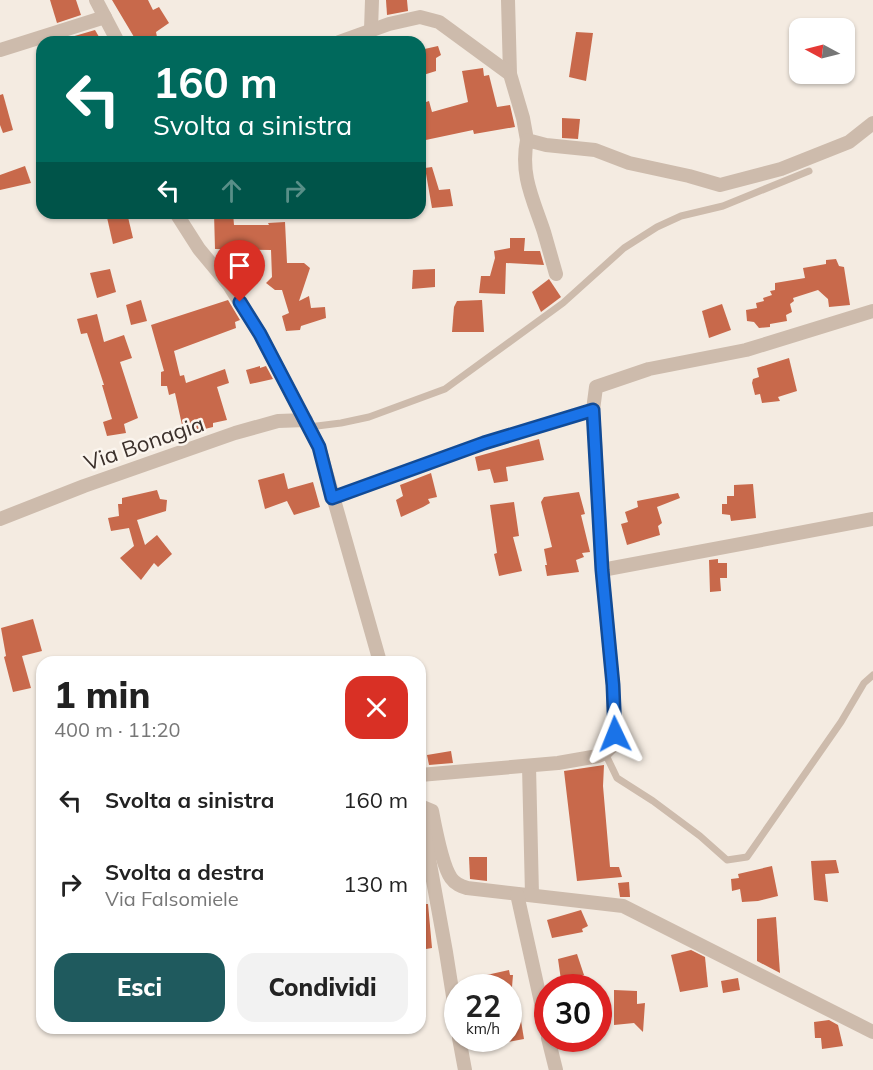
<!DOCTYPE html>
<html lang="it">
<meta charset="utf-8">
<style>
body{margin:0;font-family:Mulish,sans-serif;background:#f2f2f2;color:#222;height:100vh;display:flex;flex-direction:column;font-size:22px;white-space:nowrap}
*{box-sizing:border-box;margin:0}
p{font-size:20px;color:#767676}
.icon{flex:none;width:33px;height:33px;fill:none;stroke:currentColor;stroke-width:2;stroke-linecap:round;stroke-linejoin:round}
.map{position:relative;flex:1;overflow:hidden}
.side{position:absolute;left:36px;top:656px;width:390px;height:378px;display:flex;flex-direction:column;background:#fff;border-radius:18px;box-shadow:0 2px 4px #0004}
.side>*{flex:none}
.guide{position:absolute;left:36px;top:36px;width:390px;height:183px;border-radius:18px;box-shadow:0 2px 4px #0004;background:#00695c;color:#fff;overflow:hidden}
.needle{width:39px;rotate:277deg}
.tools{position:absolute;left:789px;top:18px;display:grid;gap:12px}
.tools a{display:grid;place-items:center;width:66px;height:66px;border-radius:12px;background:#fff;box-shadow:0 2px 4px #0004;font-size:30px}
.speed{position:absolute;left:444px;top:974px;display:flex;gap:12px;font-size:30px;font-weight:700;text-align:center}
.speed>*{display:grid;place-content:center;width:78px;height:78px;border-radius:50%;background:#fff;box-shadow:0 2px 4px #0004;line-height:1}
.speed small{font-size:15px;font-weight:400}
.speed .limit{border:9px solid #d22;background:#fff;color:#111}
.pin{position:absolute;display:grid;place-items:center;width:51px;height:51px;color:#fff;margin:-62px -26px;border-radius:50% 50% 50% 0;rotate:-45deg;box-shadow:0 0 6px #0007}
.pin .icon{rotate:45deg}
.me{position:absolute;width:66px;margin:-33px;rotate:358deg;stroke-linejoin:round;filter:drop-shadow(0 0 4px #0008)}
.turn{display:flex;align-items:center;gap:21px;height:126px;padding:0 18px;font-size:27px}
.turn .icon{width:78px;height:78px;stroke-width:2.5}
.turn b{display:block;font-size:42px;line-height:51px}
.lanes{display:flex;align-items:center;height:57px;padding:0 18px;background:#0003;justify-content:center;gap:30px;direction:ltr}
.lanes .off{opacity:.35}
.round{display:grid;place-items:center;flex:none;width:63px;height:63px;border-radius:18px;background:#f2f2f2}
.overview{display:flex;align-items:center;justify-content:space-between;height:102px;padding:0 18px}
h1{font-size:36px;font-weight:800;line-height:45px}
.cta{display:flex;gap:12px;margin-top:auto;padding:12px 18px}
.cta a{flex:1;height:69px;border-radius:18px;background:#1f5a5e;color:#fff;font-size:24px;font-weight:800;line-height:69px;text-align:center}
.cta a+a{background:#f2f2f2;color:#222}
ul{padding:0;list-style:none}
li{display:flex;align-items:center;gap:18px;height:84px;padding:0 18px}
li div{flex:1}
li b{display:block;font-size:22px}
li em{font-style:normal}
.map>svg:first-child{display:block}
</style>
<div class="map">
<svg width="873" height="1070" viewBox="0 0 873 1070">
<rect width="100%" height="100%" fill="#f4ebe1"/>
<g fill="#c8694b">
<path d="M50,0H76L81,15L57,23Z"/>
<path d="M112,0H148L153,10L159,7L169,23L156,32L158,42H137Z"/>
<path d="M386,0H407L408,11L387,15Z"/>
<path d="M95,30L102,42H62L61,40Z"/>
<path d="M576,32L593,33L586,81L569,77Z"/>
<path d="M438,46L441,55L436,58V71L420,76V50Z"/>
<path d="M483,68L484,76L489,75L497,107L510,105L515,127L474,134L473,130L421,141L420,104L429,101L432,112L468,102L462,71Z"/>
<path d="M3,94L13,130L3,133L0,125V95Z"/>
<path d="M562,118L580,119L578,139L562,138Z"/>
<path d="M25,166L31,183L0,190V175Z"/>
<path d="M432,167L439,190L450,189L453,206L432,208L425,168Z"/>
<path d="M106,213H127L133,238L113,244Z"/>
<path d="M214,213H233L234,225H269L268,223L285,222L287,263H304L310,268L299,301L309,296L311,308L325,307L326,318L301,326L300,330L286,331L282,316L289,313L282,290H275L266,283L272,277L271,250L215,249Z"/>
<path d="M510,238H525L524,251H540L544,265L506,263L505,294L479,293L481,276H490L495,258L494,251L510,248Z"/>
<path d="M836,259L839,266L844,267L850,305L829,307L828,299L818,290L793,298L794,301L790,304L792,312L786,315L787,321L770,324V327L759,328L754,322L747,321L746,310L757,308L756,303L764,301L763,298L772,295L770,291L775,290V283L805,278L803,268L826,264V260Z"/>
<path d="M110,269L116,292L97,298L90,273Z"/>
<path d="M435,269V287L412,289L413,270Z"/>
<path d="M549,279L561,297L541,312L532,292Z"/>
<path d="M141,300L147,321L131,325L126,305Z"/>
<path d="M228,300L240,320L235,322L236,328L174,351L180,376L184,375L186,383L225,369L229,383L217,387L227,420L213,423V427L184,434L175,393L169,395L167,386H161V372L164,371L151,325Z"/>
<path d="M482,300L484,332H452L454,307L457,301Z"/>
<path d="M722,304L731,330L709,338L702,311Z"/>
<path d="M97,314L104,342L124,335L132,358L120,362L138,418L124,424L126,433L107,436L103,422L112,419L102,385H104L87,333L81,334L77,319Z"/>
<path d="M789,358L797,391L778,397L780,401L762,403L760,394L755,395L752,383L753,379L759,377L757,368Z"/>
<path d="M260,366V368L266,366L273,379L250,384L246,370Z"/>
<path d="M539,439L544,460L506,467L508,481L494,483L490,469L478,471L475,457Z"/>
<path d="M284,473L288,489L313,482L320,507L294,515L287,501L265,509L258,480Z"/>
<path d="M431,473L437,497L428,499L430,503L423,507L401,517L396,500L403,496L400,485Z"/>
<path d="M753,484L756,518L731,521L730,515L722,514V504H727V496H734V485Z"/>
<path d="M157,490L160,499L167,500L166,511L137,520L145,545L157,535L172,554L158,567L154,563L141,580L120,558L134,546L129,528L111,531L108,518L119,516L118,504H122V498Z"/>
<path d="M579,492L585,514L581,515L590,552L582,553L584,557L576,560L579,572L547,576L545,565H547L544,549L552,547L541,502L544,497Z"/>
<path d="M678,493L680,498L657,507L662,523L658,526L660,535L627,545L621,524L628,522L625,512L638,507L637,501Z"/>
<path d="M514,502L519,536L513,537L522,571L499,576L494,554L497,553L490,505Z"/>
<path d="M718,559V563H727V578H720L721,591L710,592L709,560Z"/>
<path d="M33,619L42,651L22,656L31,688L13,692L4,657L6,656L1,628Z"/>
<path d="M451,751L453,763L429,765L427,755Z"/>
<path d="M604,765L603,786L610,867H619L622,877L577,881L564,771Z"/>
<path d="M469,857H487V881L470,879Z"/>
<path d="M836,860L839,873L825,874L828,902L814,900L811,861Z"/>
<path d="M772,866L778,896L758,901L742,902L740,889L732,891L731,879L739,878L738,874Z"/>
<path d="M629,882L630,897H620L618,883Z"/>
<path d="M420,904H428L432,948L420,950Z"/>
<path d="M581,910L588,926L582,929L583,932L552,938L547,920Z"/>
<path d="M776,917L780,973L757,961V919Z"/>
<path d="M691,950L705,957L708,987L680,992L671,955Z"/>
<path d="M577,954L584,975L581,976L584,987H562L558,959Z"/>
<path d="M509,970L510,975H513L512,987H483L482,976Z"/>
<path d="M738,978L740,990L723,993L721,981Z"/>
<path d="M614,990L637,991V1004L645,1003L643,1032L634,1023L614,1025Z"/>
<path d="M829,1020L838,1025L843,1046L822,1049L821,1038H815L814,1022Z"/>
<path d="M521,1021L524,1039L508,1042V1022Z"/>
</g>
<g fill="none" stroke-linecap="round" stroke-linejoin="round">
<g stroke="#cdbbac" stroke-width="7">
<path d="M309,427L341,423L369,417L445,389L563,303L624,248L657,227L681,216L723,206L809,171"/>
<path d="M332,498L484,443L593,410"/>
<path d="M605,753L617,778L653,801L700,836L727,860L747,857L841,722L864,683L873,675"/>
</g>
<g stroke="#cdbbac" stroke-width="14">
<path d="M96,0L118,42"/>
<path d="M508,0L510,74"/>
<path d="M371,30L372,0"/>
<path d="M339,42L389,24L420,17L439,22L510,74L523,118L527,140L546,145L595,150L629,163L689,176L720,185L781,169L849,142L873,123"/>
<path d="M0,50L105,17"/>
<path d="M527,140C520,175 533,199 544,232C548,246 552,260 556,274"/>
<path d="M176,213L199,249L229,285L260,334L319,447L380,662"/>
<path d="M0,519L84,486L235,433L278,421L306,420"/>
<path d="M602,570L873,519"/>
<path d="M529,766L532,895"/>
<path d="M420,775L558,763L598,756L605,753L611,747L615,734L613,685L602,570L595,441L593,410L596,387L649,369L746,350L873,311"/>
<path d="M420,806L432,811C435,827 442,865 451,878C455,884 461,886 467,888L623,906L873,1032"/>
<path d="M420,809L446,952L458,1028"/>
<path d="M517,894L548,1034"/>
<path d="M459,1038L465,1070"/>
<path d="M548,1038L556,1070"/>
</g>
</g>
<g fill="none" stroke-linecap="round" stroke-linejoin="round">
<defs>
<path id="route" d="M240,302L260,334L319,447L332,498L484,443L593,410L602,570L613,685L615,734"/>
</defs>
<use href="#route" stroke="#114b97" stroke-width="15"/>
<use href="#route" stroke="#1a73e8" stroke-width="10"/>
</g>
<g text-anchor="middle" dominant-baseline="central" stroke-width="5" stroke-linejoin="round" paint-order="stroke">
<g font-size="22" fill="#3b302b" stroke="#fbf5ee">
<text transform="translate(144 443) rotate(-19)">Via Bonagia</text>
</g>
</g>
</svg>
<div class="tools">
<a><svg class="needle" viewBox="-14 -14 28 28"><path d="M0-13l5 13h-10z" fill="#e53935"/><path d="M0 13l5-13h-10z" fill="#767676"/></svg></a>
</div>
<div class="speed"><div>22<small>km/h</small></div><div class="limit">30</div></div>
<div class="pin" style="left:240px;top:302px;background:#d93025"><svg class="icon" aria-label="arrive" viewBox="0 0 24 24"><path d="M6 21V4h12l-3 4 3 4H6"/></svg></div>
<svg class="me" style="left:615px;top:734px" viewBox="-20 -20 40 40"><path d="M0-17L14 15 0 8-14 15z" fill="#1a73e8" stroke="#fff" stroke-width="4"/></svg>
<div class="guide">
<div class="turn"><svg class="icon" aria-label="left" viewBox="0 0 24 24"><path d="M17 20v-9H6M10 6l-5 5 5 5"/></svg><div><b>160 m</b>Svolta a sinistra</div></div>
<div class="lanes"><svg class="icon" aria-label="left" viewBox="0 0 24 24"><path d="M17 20v-9H6M10 6l-5 5 5 5"/></svg><svg class="icon off" aria-label="ahead" viewBox="0 0 24 24"><path d="M12 20V5M6 11l6-6 6 6"/></svg><svg class="icon off" aria-label="right" viewBox="0 0 24 24"><path d="M7 20v-9h11M14 6l5 5-5 5"/></svg></div>
</div>
<section class="side">
<div class="overview"><div><h1>1 min</h1><p>400 m · 11:20</p></div><a class="round" style="background:#d93025;color:#fff"><svg class="icon" aria-label="close" viewBox="0 0 24 24"><path d="M6 6l12 12M18 6L6 18"/></svg></a></div>
<ul>
<li><svg class="icon" aria-label="left" viewBox="0 0 24 24"><path d="M17 20v-9H6M10 6l-5 5 5 5"/></svg><div><b>Svolta a sinistra</b></div><em>160 m</em></li>
<li><svg class="icon" aria-label="right" viewBox="0 0 24 24"><path d="M7 20v-9h11M14 6l5 5-5 5"/></svg><div><b>Svolta a destra</b><p>Via Falsomiele</p></div><em>130 m</em></li>
</ul>
<div class="cta"><a>Esci</a><a>Condividi</a></div>
</section>
</div>
